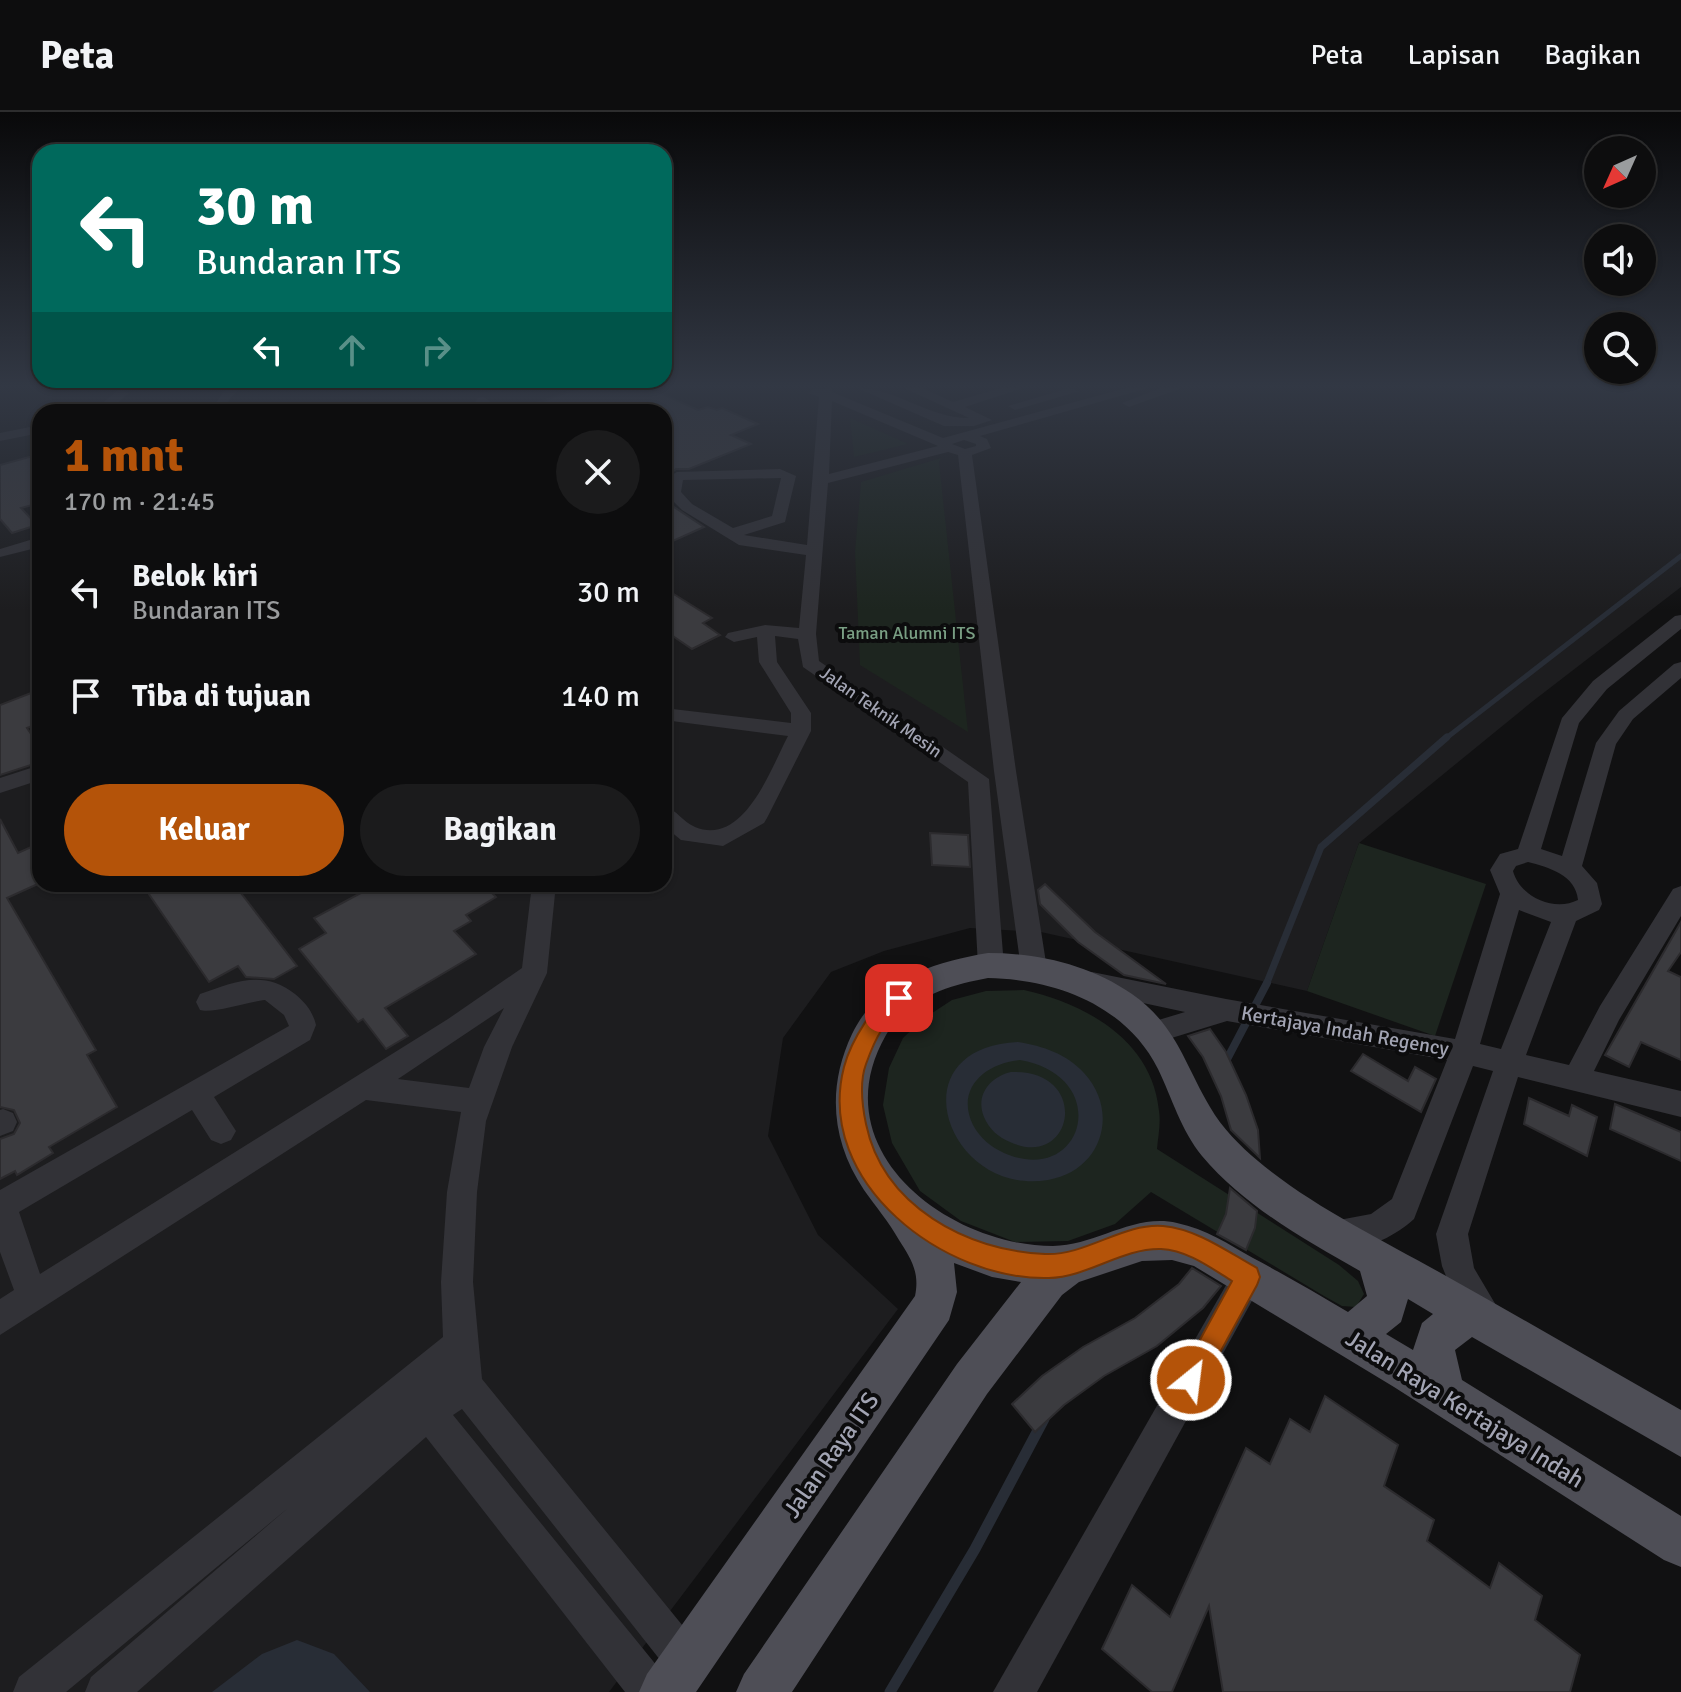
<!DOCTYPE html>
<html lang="id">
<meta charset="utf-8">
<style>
body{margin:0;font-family:Signika,sans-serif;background:#1b1b1c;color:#f1f3f6;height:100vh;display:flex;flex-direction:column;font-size:30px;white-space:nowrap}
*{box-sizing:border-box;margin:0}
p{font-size:26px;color:#9a9c9e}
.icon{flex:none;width:44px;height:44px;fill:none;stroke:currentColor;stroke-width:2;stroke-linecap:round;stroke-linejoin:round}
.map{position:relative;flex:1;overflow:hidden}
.panel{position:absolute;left:32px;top:292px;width:640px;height:488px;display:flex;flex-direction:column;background:#0d0d0e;border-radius:24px;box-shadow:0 2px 6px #0004,0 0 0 2px #2d2d2e}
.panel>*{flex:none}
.top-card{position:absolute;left:32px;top:32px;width:640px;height:244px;border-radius:24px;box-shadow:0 2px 6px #0004,0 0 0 2px #2d2d2e;background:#00695c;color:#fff;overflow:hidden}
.needle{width:52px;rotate:225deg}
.fabs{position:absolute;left:1584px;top:24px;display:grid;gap:16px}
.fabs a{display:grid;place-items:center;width:72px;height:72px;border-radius:50%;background:#0d0d0e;box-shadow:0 2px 6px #0004,0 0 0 2px #2d2d2e;font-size:40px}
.pin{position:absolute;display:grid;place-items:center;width:68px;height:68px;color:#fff;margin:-34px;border-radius:16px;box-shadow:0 4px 12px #0006}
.me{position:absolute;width:88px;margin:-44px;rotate:29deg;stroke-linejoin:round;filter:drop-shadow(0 0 6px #0008)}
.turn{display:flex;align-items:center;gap:28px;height:168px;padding:0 32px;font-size:36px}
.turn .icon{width:104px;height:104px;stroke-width:2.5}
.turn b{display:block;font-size:56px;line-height:68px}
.lanes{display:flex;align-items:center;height:76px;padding:0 32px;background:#0003;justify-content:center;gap:40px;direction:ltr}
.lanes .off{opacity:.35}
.round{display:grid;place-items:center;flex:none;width:84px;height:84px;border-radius:42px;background:#1b1b1c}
.head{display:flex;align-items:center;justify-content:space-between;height:136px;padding:0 32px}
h1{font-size:48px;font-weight:800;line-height:60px;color:#b45309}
.primary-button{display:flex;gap:16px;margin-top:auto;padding:16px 32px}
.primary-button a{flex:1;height:92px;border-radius:48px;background:#b45309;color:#fff;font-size:32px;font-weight:800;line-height:92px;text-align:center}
.primary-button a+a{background:#1b1b1c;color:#f1f3f6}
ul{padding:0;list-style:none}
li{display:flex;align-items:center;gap:24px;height:104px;padding:0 32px}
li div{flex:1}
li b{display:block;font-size:30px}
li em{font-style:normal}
header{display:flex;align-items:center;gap:48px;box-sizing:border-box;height:112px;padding:0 40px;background:#0d0d0e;border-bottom:2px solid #2d2d2e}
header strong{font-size:38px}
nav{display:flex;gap:44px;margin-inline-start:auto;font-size:28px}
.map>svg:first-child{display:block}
</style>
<header>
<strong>Peta</strong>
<nav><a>Peta</a><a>Lapisan</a><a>Bagikan</a></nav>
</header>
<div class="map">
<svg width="1681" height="1580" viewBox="0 0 1681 1580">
<rect width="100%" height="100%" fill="#111112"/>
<path fill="#1d1d1f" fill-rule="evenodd" d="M0,277H1681V475L1533,589L1359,731L1307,879L1041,820L970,816L884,839L831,860L783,926L768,1024L818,1123L898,1197L609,1580H0ZM40,300H664V772H40Z"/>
<g fill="#1d251f">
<path d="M850,306L908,332L854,345Z"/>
<path d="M941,346L939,350L968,620L860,553L855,440L861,370Z"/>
<path d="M1359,731L1486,772L1435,924L1307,879Z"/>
<path d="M1024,878C1086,892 1152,928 1159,999C1161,1011 1158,1025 1157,1037L1339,1153L1358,1169L1364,1182L1356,1195L1342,1194L1324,1184L1151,1080L1115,1112L1068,1129L1015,1130L961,1109L920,1079L892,1031L883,993L889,956L903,926L923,907L952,888L986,879Z"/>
</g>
<g fill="#282d36" fill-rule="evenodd">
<path d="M1018,930C1043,934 1067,942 1084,961C1120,1000 1102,1059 1048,1068C948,1085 894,936 1018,930ZM1020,948C1115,965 1083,1076 1004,1041C991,1035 980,1026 973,1013C955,976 986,951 1020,948Z"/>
<path d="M1011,960C1092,957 1074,1059 1010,1030C998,1025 989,1017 984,1005C975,983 990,965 1011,960Z"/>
<path d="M297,1528L334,1542L370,1580H212L262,1542Z"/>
</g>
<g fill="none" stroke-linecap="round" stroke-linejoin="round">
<path stroke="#282d36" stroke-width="5" d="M1445,627L1681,444"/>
<path stroke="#282d36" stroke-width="7" d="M1266,873L1321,735L1447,625"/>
<path stroke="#282d36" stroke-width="8" d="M1224,953L1267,871"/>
<path stroke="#282d36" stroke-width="11" d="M890,1580L975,1437L1044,1307"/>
</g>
<g fill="#3b3b3f" stroke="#2c2b2e" stroke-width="2">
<path d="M579,276H649L698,298L708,295L717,298L722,296L758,312L731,323L751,332L689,357H676L664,366V300H520V297Z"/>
<path d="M40,342V391L21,396L37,413L12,421L0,407V353Z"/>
<path d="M664,389L674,395L704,415L664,433Z"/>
<path d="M664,476L712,506L703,511L720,523L692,537L664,518Z"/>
<path d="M31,581L40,594V611L27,616L40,635V650L0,663V593Z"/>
<path d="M0,707L18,741L40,731V771L7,786L96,938L87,943L117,995L49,1035L53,1041L17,1063L15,1059L0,1067V1027L14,1022L20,1011L14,998L0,995Z"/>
<path d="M930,721L968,723L970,755L932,753Z"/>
<path d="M142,772H234L297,854L274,867L246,865L238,854L209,870Z"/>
<path d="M384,772H483L496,785L466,803L471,809L454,819L476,842L385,896L408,924L386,937L363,907L358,910L299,837L326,821L314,806L370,776L372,778Z"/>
<path d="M1045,772L1095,820L1166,872L1124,863L1078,830L1040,792L1038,778Z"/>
<path d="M1681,810V840L1668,859L1681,865V948L1641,930L1629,955L1605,943Z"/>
<path d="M1210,917L1226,940L1246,983L1258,1018L1260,1046L1231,1018L1221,984L1203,945L1188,924Z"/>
<path d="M1363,942L1408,969L1415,955L1436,967L1421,1000L1351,959Z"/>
<path d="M1529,986L1569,1004L1572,993L1597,1005L1587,1044L1524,1012Z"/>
<path d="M1615,992L1681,1020V1049L1610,1017Z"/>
<path d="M1230,1076L1257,1099L1255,1116L1246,1138L1217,1122L1226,1102Z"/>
<path d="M1192,1156L1221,1174L1203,1196L1157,1234L1104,1264L1064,1293L1035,1320L1012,1292L1042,1264L1083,1235L1135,1206L1179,1172Z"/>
<path d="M1325,1284L1398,1333L1384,1374L1434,1408L1427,1429L1490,1476L1499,1451L1542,1484L1535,1508L1580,1543L1570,1580H1223L1209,1494L1172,1580H1152L1102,1537L1132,1473L1170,1505L1246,1336L1270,1352L1290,1307L1310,1320Z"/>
</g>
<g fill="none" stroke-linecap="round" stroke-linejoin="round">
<g fill="#323237" fill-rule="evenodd">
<path d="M226,276H241L230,286L224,300H210Z"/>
<path d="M832,276V280L943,326L1126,276H1148L980,324L987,327L991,336L972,343L1016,659L1047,857L1043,864L1034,867L1025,864L1021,857L994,659L958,343L948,340L828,371L816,522L819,549L989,667L1004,854L1000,861L991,864L982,861L978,854L968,670L803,555L798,527L775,524L777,550L811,601V619L767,706L764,711L723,734L681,728L664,714V694C677,698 683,710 695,715C744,735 771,656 788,624L664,608V596L791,611V601L759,550L757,525L734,530L725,525L728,521L765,513L799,516L806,443L739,433L682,398L665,381L670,364L677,360L780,357L796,364L785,410L744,423L807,433L819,285L808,281L814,277ZM832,289L938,334L829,362ZM964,328L976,332V334L965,337L952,332ZM781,366L772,404L733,416L692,392L681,380L683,368Z"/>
<path d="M857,276C897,276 927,306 969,306L904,276H922L953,290L1001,276H1023L965,295L992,308L974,314H944Z"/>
<path d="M1069,276L1080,279L1015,298L1008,294Z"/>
<path d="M1161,276H1182L1129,295L1122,291Z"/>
<path d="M118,278L129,281L107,300H92Z"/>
<path d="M483,285L490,289L483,300H469L478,286Z"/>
<path d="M40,313V321L0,329V321Z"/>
<path d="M40,425V435L0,445V437Z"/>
<path d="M1681,503V517L1607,577L1579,611L1541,737L1562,744L1596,631L1619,599L1674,552L1681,550V566L1633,607L1616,632L1582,754L1597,771L1602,792L1599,798L1576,809L1526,943L1569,953L1600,894L1673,777L1681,774V804L1619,908L1594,959L1681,979V1005L1518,965L1468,1122L1474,1156L1500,1200L1496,1212L1484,1216L1472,1212L1454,1184L1442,1154L1436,1122L1493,959L1473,954L1414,1107C1391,1128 1353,1145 1323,1133L1318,1122L1323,1111L1371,1102L1392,1087L1447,948L1227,909L1152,932L1142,929L1139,921L1142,913L1185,900L1092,880L1083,877L1079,870L1083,863L1092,860L1226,887L1455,927L1500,782L1490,758L1500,742L1518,737L1562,606L1593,569L1675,504ZM1528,750C1548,755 1576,763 1578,788C1554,800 1520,785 1513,759L1516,754ZM1519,798L1551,810L1501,937L1480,932Z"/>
<path d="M40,653V668L0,681V666Z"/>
<path d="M532,772H556L547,861L512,935L486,1009L477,1080L473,1170L482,1267L700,1535L706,1549L700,1563L686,1569L672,1563L462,1297L453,1303L666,1565L672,1580H625L426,1325L137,1580H85L91,1565L288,1396L66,1580H13L19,1565L443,1225L441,1170L447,1080L461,1000L366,988L0,1223V1187L14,1178L0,1140V1078L289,914L284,903L265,888C248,890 212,902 200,898L196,890L200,882C234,870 264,857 295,882C305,890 313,900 316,913L310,928L214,985L236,1019L231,1028L221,1032L211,1028L192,998L19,1100L40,1162L448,907L522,856ZM504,896L484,935L469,976L398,967Z"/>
<path d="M3,997L13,1001L17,1010L13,1019L0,1024V998Z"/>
<path d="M1248,1149L1259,1154L1264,1165L1259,1176L1037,1580H993L1237,1154Z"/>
</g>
<path fill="#4e4e56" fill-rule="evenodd" d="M988,841C1039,841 1090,853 1132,882C1177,914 1184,951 1210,995C1222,1016 1240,1034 1258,1049C1312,1094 1377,1125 1439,1160C1520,1205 1600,1252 1681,1298V1345L1472,1225L1455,1238L1462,1268L1681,1404V1455L1664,1448L1394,1275L1194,1154L1172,1148L1142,1149L1079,1170L1062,1183L987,1282L792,1580H736L744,1562L957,1252L1021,1170L992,1165L954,1151L957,1180L949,1208L696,1580H639L647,1562L915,1184C920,1160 911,1147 899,1128C889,1110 876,1095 864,1078C831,1029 827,975 852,922C878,868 933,850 988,841ZM988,866C1055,867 1126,893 1158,957C1172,986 1181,1018 1202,1044C1244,1094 1304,1127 1360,1159L1367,1184L1348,1200C1316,1181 1285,1163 1253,1146C1228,1132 1206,1117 1177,1111C1133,1101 1096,1134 1053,1134C948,1134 820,1038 886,923C907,886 949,873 988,866ZM1408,1187L1433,1202L1422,1211L1413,1238L1386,1222L1401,1210Z"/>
</g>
<linearGradient id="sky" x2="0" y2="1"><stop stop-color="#09090a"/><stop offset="0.55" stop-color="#323844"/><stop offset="1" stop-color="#323844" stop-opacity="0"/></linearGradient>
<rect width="1681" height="498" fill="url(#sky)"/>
<path fill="#b45309" stroke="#753606" stroke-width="2" d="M899,878L906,881L909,886C902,899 889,907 881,919C875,928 870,941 866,952C859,971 862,993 866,1012C883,1094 967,1139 1045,1142C1086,1144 1122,1111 1163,1114C1197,1117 1228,1140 1257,1156L1260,1165L1257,1173L1200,1277L1191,1281L1182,1277L1178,1268L1232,1169C1211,1156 1187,1138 1161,1137C1122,1136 1088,1165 1049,1166C945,1169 814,1071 844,955C850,932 875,886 899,878Z"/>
<g text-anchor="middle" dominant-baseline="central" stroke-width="8" stroke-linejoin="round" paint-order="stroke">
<g font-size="18" fill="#799e83" stroke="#0c0c0d">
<text x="907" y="521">Taman Alumni ITS</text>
</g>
<g font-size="18" fill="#a2a4b3" stroke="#0c0c0d">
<text transform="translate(881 600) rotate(35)">Jalan Teknik Mesin</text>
</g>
<g font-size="20" fill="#a2a4b3" stroke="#0c0c0d">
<text transform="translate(1345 919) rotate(10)">Kertajaya Indah Regency</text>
</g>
<g font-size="24" fill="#a2a4b3" stroke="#0c0c0d">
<text transform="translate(1465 1297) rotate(32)">Jalan Raya Kertajaya Indah</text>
<text transform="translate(831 1343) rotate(-55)">Jalan Raya ITS</text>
</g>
</g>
</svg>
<div class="fabs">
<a><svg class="needle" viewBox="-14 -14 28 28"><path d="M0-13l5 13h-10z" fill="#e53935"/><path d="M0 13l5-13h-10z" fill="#9a9c9e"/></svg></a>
<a><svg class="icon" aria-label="sound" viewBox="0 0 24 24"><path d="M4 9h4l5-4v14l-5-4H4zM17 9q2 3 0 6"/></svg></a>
<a><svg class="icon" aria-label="search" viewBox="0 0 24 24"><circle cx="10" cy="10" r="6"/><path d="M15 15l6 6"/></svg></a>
</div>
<div class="pin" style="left:899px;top:886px;background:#d93025"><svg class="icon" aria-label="arrive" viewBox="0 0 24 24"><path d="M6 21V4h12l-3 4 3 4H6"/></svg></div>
<svg class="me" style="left:1191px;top:1268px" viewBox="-20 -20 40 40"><circle r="17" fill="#b45309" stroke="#fff" stroke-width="3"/><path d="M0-11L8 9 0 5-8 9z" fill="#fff"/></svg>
<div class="top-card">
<div class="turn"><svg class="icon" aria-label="left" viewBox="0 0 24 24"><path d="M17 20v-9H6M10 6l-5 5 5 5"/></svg><div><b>30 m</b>Bundaran ITS</div></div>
<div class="lanes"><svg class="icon" aria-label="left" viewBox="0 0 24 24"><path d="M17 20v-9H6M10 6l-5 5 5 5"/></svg><svg class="icon off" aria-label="ahead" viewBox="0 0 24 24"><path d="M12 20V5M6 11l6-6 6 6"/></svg><svg class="icon off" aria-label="right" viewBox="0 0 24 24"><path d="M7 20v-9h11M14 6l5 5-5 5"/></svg></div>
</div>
<section class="panel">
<div class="head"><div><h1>1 mnt</h1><p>170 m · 21:45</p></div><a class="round"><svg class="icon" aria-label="close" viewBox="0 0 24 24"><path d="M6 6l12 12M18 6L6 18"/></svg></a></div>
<ul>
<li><svg class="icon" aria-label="left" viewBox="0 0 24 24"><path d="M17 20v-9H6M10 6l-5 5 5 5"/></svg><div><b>Belok kiri</b><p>Bundaran ITS</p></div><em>30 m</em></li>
<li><svg class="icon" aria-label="arrive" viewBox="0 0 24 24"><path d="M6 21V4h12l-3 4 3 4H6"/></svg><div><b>Tiba di tujuan</b></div><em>140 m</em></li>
</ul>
<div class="primary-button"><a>Keluar</a><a>Bagikan</a></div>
</section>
</div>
